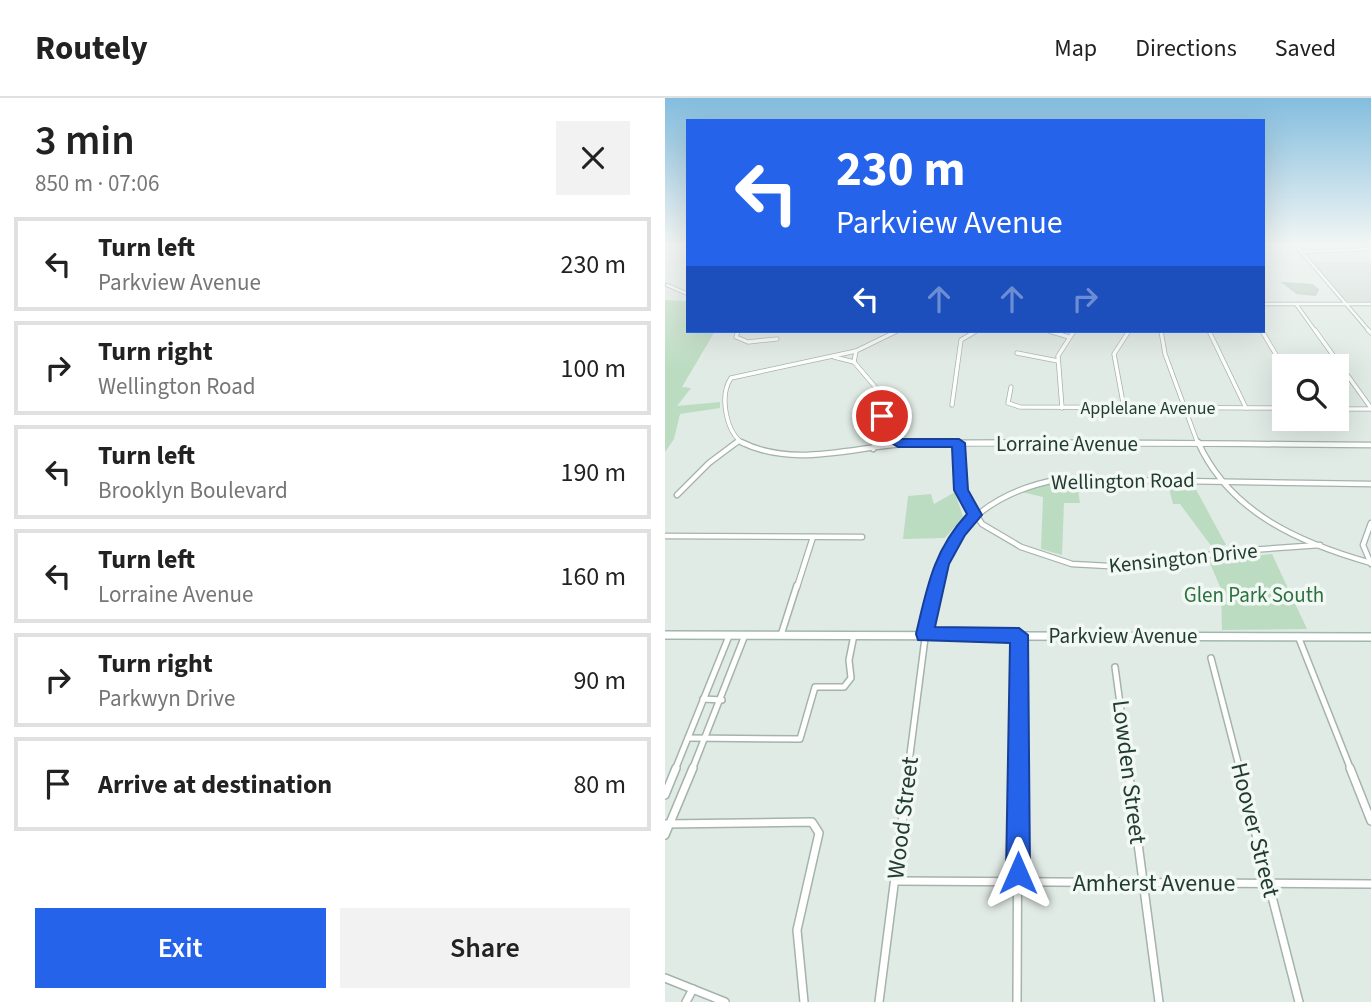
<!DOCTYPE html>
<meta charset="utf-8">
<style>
body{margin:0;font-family:"Source Sans 3",sans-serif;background:#f2f2f2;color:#222;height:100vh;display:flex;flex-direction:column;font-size:26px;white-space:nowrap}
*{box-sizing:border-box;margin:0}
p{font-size:23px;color:#767676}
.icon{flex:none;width:38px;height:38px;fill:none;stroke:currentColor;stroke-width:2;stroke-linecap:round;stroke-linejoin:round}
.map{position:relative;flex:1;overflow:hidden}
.details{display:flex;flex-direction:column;background:#fff;width:665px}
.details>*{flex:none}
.banner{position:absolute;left:21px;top:21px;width:579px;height:214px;border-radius:0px;box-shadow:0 7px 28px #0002;background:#2563eb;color:#fff;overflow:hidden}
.buttons{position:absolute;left:607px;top:256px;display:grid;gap:14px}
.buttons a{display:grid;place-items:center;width:77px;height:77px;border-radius:0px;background:#fff;box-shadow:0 7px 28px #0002;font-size:35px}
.pin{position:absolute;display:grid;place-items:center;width:60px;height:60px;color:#fff;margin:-30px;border:4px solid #fff;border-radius:50%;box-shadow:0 2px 7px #0007}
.me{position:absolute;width:77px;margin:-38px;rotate:0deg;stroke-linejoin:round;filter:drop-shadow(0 0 5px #0008)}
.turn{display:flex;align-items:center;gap:24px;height:147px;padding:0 35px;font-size:32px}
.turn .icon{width:91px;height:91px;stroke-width:2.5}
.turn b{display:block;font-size:49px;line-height:60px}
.lanes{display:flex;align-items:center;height:66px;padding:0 35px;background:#0003;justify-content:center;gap:35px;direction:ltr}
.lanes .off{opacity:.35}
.round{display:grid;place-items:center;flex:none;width:74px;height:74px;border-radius:0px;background:#f2f2f2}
.summary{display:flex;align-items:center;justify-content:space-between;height:119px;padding:0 35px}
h1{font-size:42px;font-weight:600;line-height:52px}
.action{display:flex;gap:14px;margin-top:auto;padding:14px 35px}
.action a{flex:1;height:80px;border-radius:0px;background:#2563eb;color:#fff;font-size:28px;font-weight:600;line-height:80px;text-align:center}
.action a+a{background:#f2f2f2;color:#222}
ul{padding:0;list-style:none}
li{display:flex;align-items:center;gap:21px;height:94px;margin:0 14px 10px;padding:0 21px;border:4px solid #e0e0e0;border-radius:0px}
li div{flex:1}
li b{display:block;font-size:26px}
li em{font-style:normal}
header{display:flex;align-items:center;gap:42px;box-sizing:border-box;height:98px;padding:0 35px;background:#fff;border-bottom:2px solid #e0e0e0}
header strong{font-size:33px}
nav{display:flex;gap:38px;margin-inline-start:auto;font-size:24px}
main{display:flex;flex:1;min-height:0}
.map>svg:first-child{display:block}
</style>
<header>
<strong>Routely</strong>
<nav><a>Map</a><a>Directions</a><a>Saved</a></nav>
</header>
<main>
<section class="details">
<div class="summary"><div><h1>3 min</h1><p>850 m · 07:06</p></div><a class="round"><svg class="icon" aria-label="close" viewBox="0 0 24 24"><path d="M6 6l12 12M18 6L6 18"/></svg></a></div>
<ul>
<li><svg class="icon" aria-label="left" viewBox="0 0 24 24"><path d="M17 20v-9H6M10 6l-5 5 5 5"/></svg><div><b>Turn left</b><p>Parkview Avenue</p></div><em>230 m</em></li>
<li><svg class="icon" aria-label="right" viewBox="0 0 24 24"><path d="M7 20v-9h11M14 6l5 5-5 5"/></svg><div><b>Turn right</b><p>Wellington Road</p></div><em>100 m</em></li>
<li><svg class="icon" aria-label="left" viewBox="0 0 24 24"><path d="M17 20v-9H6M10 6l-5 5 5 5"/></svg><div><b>Turn left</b><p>Brooklyn Boulevard</p></div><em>190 m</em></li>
<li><svg class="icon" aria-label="left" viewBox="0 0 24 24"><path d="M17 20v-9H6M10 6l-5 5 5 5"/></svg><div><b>Turn left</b><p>Lorraine Avenue</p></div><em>160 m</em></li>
<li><svg class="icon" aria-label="right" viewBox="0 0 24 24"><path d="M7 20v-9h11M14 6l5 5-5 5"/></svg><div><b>Turn right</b><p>Parkwyn Drive</p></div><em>90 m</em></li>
<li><svg class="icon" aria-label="arrive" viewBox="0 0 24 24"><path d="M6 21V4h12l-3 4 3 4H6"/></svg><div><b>Arrive at destination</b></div><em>80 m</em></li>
</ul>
<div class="action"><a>Exit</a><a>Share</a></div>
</section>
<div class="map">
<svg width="706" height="904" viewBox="0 0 706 904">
<rect width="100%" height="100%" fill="#e1ebe6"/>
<path fill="#d0dbd5" d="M647,164H706V204L681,203Z"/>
<g fill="#bbdcc0">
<path d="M0,202L23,203V233H50L17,289L26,290L12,308L55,304V310L15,316L9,341L0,354Z"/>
<path d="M412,385L415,405H399L397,457L376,451L378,399L352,393L379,386Z"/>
<path d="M503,386H528L561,447L547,449L515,406H508Z"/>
<path d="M290,394L298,419L280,440L238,441L243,398L266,396L269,406Z"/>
<path d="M607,456L642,531L557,532L556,491L544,463Z"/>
</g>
<path fill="#bac9c1" stroke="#b4c5bc" stroke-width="2" d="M619,185L647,187L653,192L650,197L632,195Z"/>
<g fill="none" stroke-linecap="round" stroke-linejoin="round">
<defs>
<g id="street-far4">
<path d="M629,145L705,234"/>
<path d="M696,145L706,148"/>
<path d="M637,154L706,151"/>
<path d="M2,187L23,196"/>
<path d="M598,206H706"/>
<path d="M631,206L651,234"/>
</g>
<g id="street-far3">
<path d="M650,232L706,310"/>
<path d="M703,232L706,235"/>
<path d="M73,233L71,239L83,244L112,241"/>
<path d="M384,233L404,239"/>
<path d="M496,233L500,256L533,346"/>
<path d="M544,233L581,310"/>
<path d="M597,233L620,272"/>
<path d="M191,253L189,264L217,297L216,334L232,345"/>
<path d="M352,255L393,263"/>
<path d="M169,259L189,264"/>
<path d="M346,289L343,305L355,309L620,310"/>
<path d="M287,307L296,242L311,233"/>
<path d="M397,310L393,258L409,233"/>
<path d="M459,310L449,256L464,233"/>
<path d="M672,311H706"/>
<path d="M70,346L74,343"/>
<path d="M79,346C61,335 54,298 66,280L191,253L232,233"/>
<path d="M210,346L216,334"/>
<path d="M234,346H588"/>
</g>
<g id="street-far2">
<path d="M76,344C132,372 195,346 254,345C405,343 555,346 706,347"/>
<path d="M533,344C565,415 635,445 706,465"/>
<path d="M294,346L296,392L317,426L356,449L407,466L462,469L571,453L655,447"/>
<path d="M208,351L211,344"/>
<path d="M12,397L44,365L72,344"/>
<path d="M706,425L698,447L706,466"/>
<path d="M0,438L197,439"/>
<path d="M132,489L148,439"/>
<path d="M269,489C287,424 331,393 395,381L706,386"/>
</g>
<g id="street-far1">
<path d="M116,537L132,487"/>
<path d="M633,538L686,672"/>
<path d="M546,560L575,672"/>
<path d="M450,569L464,672"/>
<path d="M38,601L57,602"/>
<path d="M23,640L135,641L150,589H179L186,580L184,562L189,537"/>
<path d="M10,672L64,538"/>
<path d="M27,672L80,537"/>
<path d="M243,672L264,509L270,487"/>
<path d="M353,672L354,538"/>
</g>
<g id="street">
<path d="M463,670L494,904"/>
<path d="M574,670L634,904"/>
<path d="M685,670L706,723"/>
<path d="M0,697L11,670"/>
<path d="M0,726L147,724L154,735L132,832L139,904"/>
<path d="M0,737L28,670"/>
<path d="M230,783L706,786"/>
<path d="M0,880L60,904"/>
<path d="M21,904L28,891"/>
<path d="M214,904L244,670"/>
<path d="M352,904L353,670"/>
</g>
<path id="secondary" d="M0,537L706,539"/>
</defs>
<use href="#street-far4" stroke="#a4b3ac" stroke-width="4.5"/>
<use href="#street-far3" stroke="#a4b3ac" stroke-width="5"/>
<use href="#street-far2" stroke="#a4b3ac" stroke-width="7"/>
<use href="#street-far1" stroke="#a4b3ac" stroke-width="8"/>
<use href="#street" stroke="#a4b3ac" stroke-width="10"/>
<use href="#secondary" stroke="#a0b7ac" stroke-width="10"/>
<use href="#street-far4" stroke="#fff" stroke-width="2.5"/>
<use href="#street-far3" stroke="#fff" stroke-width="3.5"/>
<use href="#street-far2" stroke="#fff" stroke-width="4.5"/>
<use href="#street-far1" stroke="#fff" stroke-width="5"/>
<use href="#street" stroke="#fff" stroke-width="7"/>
<use href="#secondary" stroke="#fff" stroke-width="7"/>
</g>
<linearGradient id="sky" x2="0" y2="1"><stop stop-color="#83bdde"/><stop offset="0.54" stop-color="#f2f6f4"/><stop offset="1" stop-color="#f2f6f4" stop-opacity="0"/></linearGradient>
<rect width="706" height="271" fill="url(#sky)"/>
<path fill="#2563eb" stroke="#184099" stroke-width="2" d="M217,314L223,318L222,333L236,341H294L300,345L303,392L317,417L300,437L284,466L270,529L354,530L363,537L365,775L361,783L353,787L344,783L341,775L345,545L253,542L251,536C262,490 268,453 302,416L289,392L287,349H233L209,334L210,318Z"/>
<g text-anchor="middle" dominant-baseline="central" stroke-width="7" stroke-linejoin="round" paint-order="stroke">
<g font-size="18" fill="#223c32" stroke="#f2f8f4">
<text x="483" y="310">Applelane Avenue</text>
</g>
<g font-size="21" fill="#223c32" stroke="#f2f8f4">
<text x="402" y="346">Lorraine Avenue</text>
<text transform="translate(458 383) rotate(-1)">Wellington Road</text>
<text transform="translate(518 460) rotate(-6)">Kensington Drive</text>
<text x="458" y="538">Parkview Avenue</text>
</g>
<g font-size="21" fill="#2d7141" stroke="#f2f8f4">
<text x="589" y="497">Glen Park South</text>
</g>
<g font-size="24" fill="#223c32" stroke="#f2f8f4">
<text transform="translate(464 674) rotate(83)">Lowden Street</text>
<text transform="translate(238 720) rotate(-83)">Wood Street</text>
<text transform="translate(590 732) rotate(76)">Hoover Street</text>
<text x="489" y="785">Amherst Avenue</text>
</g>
</g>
</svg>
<div class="buttons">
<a><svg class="icon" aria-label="search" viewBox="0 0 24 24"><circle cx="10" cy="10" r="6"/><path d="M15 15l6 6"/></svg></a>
</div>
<div class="pin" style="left:217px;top:318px;background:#d93025"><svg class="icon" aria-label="arrive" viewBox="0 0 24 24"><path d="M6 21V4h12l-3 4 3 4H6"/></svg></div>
<svg class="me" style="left:353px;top:775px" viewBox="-20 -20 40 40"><path d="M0-17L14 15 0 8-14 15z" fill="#2563eb" stroke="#fff" stroke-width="4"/></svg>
<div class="banner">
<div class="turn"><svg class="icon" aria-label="left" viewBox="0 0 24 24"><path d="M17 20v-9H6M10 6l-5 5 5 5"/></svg><div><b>230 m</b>Parkview Avenue</div></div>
<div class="lanes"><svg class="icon" aria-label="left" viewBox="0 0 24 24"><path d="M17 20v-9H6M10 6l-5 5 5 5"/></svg><svg class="icon off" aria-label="ahead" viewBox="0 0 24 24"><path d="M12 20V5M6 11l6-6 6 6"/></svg><svg class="icon off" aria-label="ahead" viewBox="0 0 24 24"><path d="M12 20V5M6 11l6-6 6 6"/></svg><svg class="icon off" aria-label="right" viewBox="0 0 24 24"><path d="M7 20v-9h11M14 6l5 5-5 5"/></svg></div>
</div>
</div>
</main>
